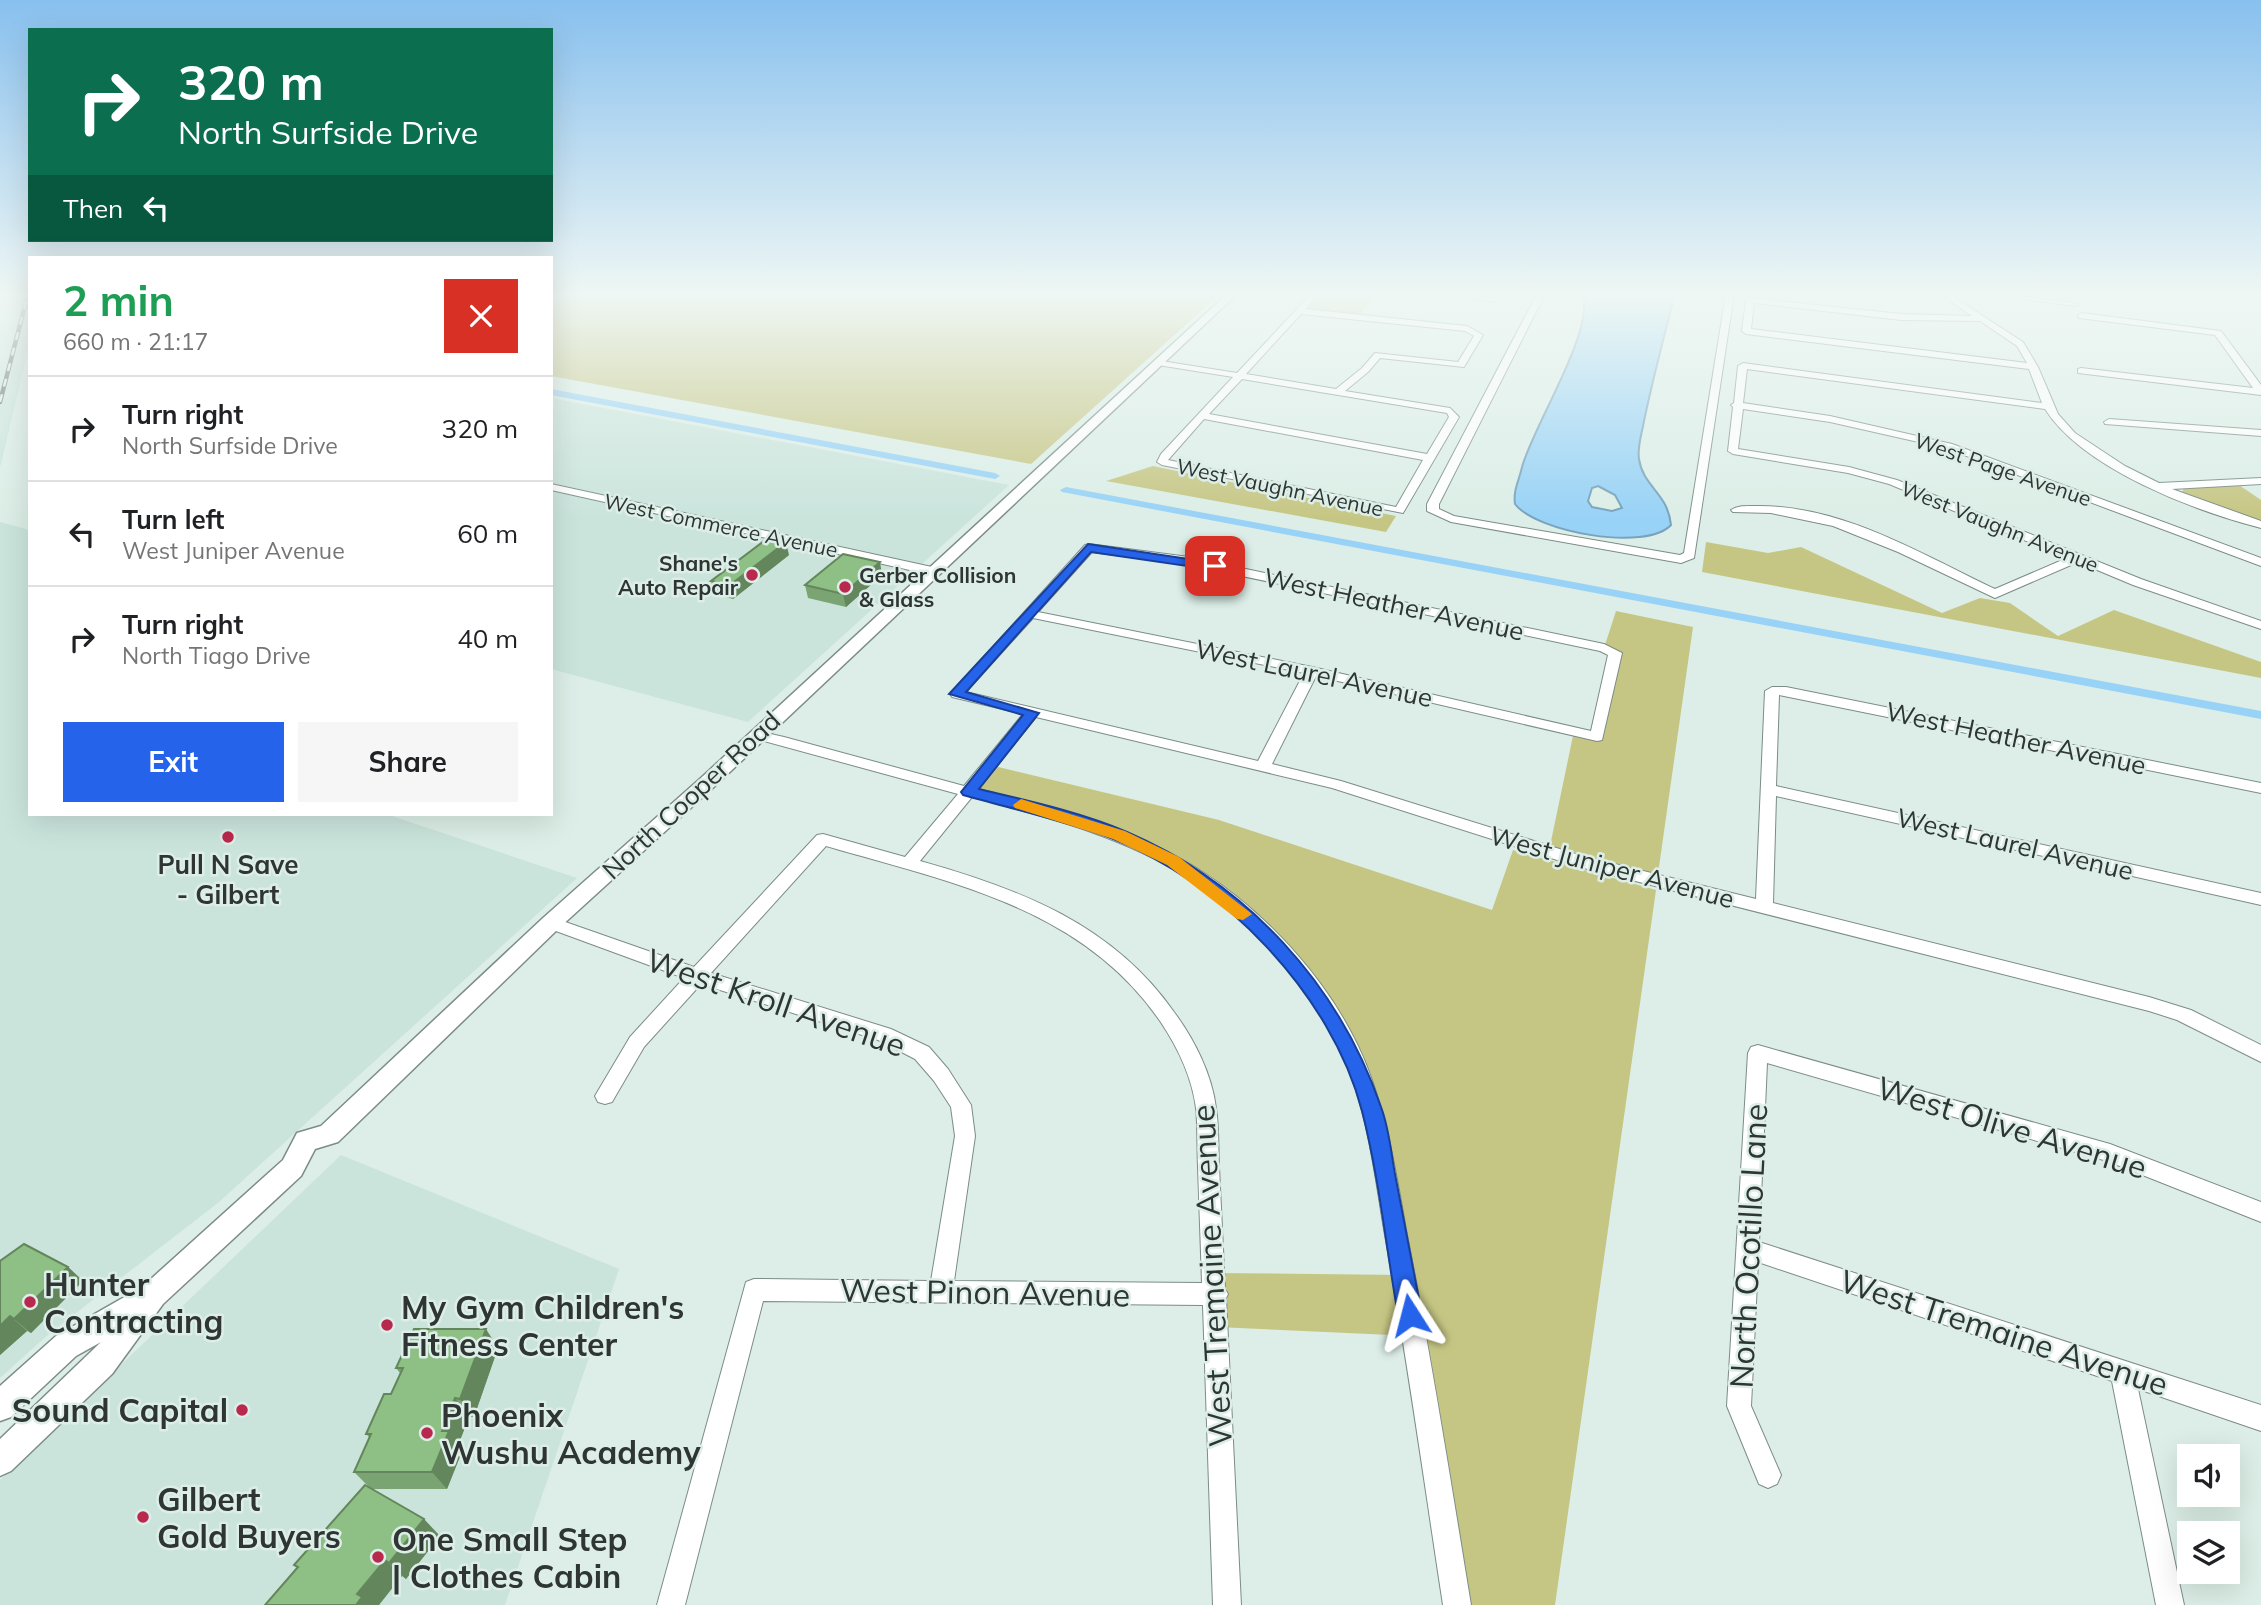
<!DOCTYPE html>
<meta charset="utf-8">
<style>
body{margin:0;font-family:Mulish,sans-serif;background:#f6f6f6;color:#202124;height:100vh;display:flex;flex-direction:column;font-size:26px;white-space:nowrap}
*{box-sizing:border-box;margin:0}
p{font-size:23px;color:#757577}
.icon{flex:none;width:38px;height:38px;fill:none;stroke:currentColor;stroke-width:2;stroke-linecap:round;stroke-linejoin:round}
.map{position:relative;flex:1;overflow:hidden}
.details{position:absolute;left:28px;top:256px;width:525px;height:560px;display:flex;flex-direction:column;background:#fff;border-radius:0px;box-shadow:0 7px 28px #0002}
.details>*{flex:none}
.hud{position:absolute;left:28px;top:28px;width:525px;height:214px;border-radius:0px;box-shadow:0 7px 28px #0002;background:#0b6e4f;color:#fff;overflow:hidden}
.fabs{position:absolute;left:2177px;top:1444px;display:grid;gap:14px}
.fabs a{display:grid;place-items:center;width:63px;height:63px;border-radius:0px;background:#fff;box-shadow:0 7px 28px #0002;font-size:35px}
.pin{position:absolute;display:grid;place-items:center;width:60px;height:60px;color:#fff;margin:-30px;border-radius:14px;box-shadow:0 4px 10px #0006}
.me{position:absolute;width:77px;margin:-38px;rotate:351deg;stroke-linejoin:round;filter:drop-shadow(0 0 5px #0008)}
.turn{display:flex;align-items:center;gap:24px;height:147px;padding:0 35px;font-size:32px}
.turn .icon{width:91px;height:91px;stroke-width:2.5}
.turn b{display:block;font-size:49px;line-height:60px}
.then{display:flex;align-items:center;height:66px;padding:0 35px;background:#0003;gap:14px;font-size:26px}
.round{display:grid;place-items:center;flex:none;width:74px;height:74px;border-radius:0px;background:#f6f6f6}
.head{display:flex;align-items:center;justify-content:space-between;height:119px;padding:0 35px}
h1{font-size:42px;font-weight:700;line-height:52px;color:#1e9e55}
.primary-button{display:flex;gap:14px;margin-top:auto;padding:14px 35px}
.primary-button a{flex:1;height:80px;border-radius:0px;background:#2563eb;color:#fff;font-size:28px;font-weight:700;line-height:80px;text-align:center}
.primary-button a+a{background:#f6f6f6;color:#202124}
ul{padding:0;list-style:none}
li{display:flex;align-items:center;gap:21px;height:105px;padding:0 35px;border-top:2px solid #e0e0e0}
li div{flex:1}
li b{display:block;font-size:26px}
li em{font-style:normal}
.map>svg:first-child{display:block}
</style>
<div class="map">
<svg width="2261" height="1605" viewBox="0 0 2261 1605">
<rect width="100%" height="100%" fill="#dceee7"/>
<g fill="#cae4dc">
<path d="M11,294H30V342L0,468V298Z"/>
<path d="M551,398L1009,485L748,722L551,669Z"/>
<path d="M0,522L30,530V814H378L392,816L577,878L219,1202L49,1334L0,1378Z"/>
<path d="M341,1155L619,1269L505,1605H0V1480Z"/>
</g>
<g fill="#c6c684">
<path d="M551,294H1220L1031,464L551,376Z"/>
<path d="M1322,294H1374L1361,314L1308,310Z"/>
<path d="M1153,466L1396,516L1386,532L1106,481Z"/>
<path d="M2239,485L2261,500V522L2182,492L2184,488Z"/>
<path d="M1706,542L1768,553L1801,547L1942,613L1980,598L2010,603L2058,636L2114,610L2261,662V678L1702,572Z"/>
<path d="M1616,611L1693,627L1658,874L1550,846L1574,731L1596,736L1615,653L1604,648Z"/>
<path d="M990,765L1219,820L1492,910L1513,850L1656,890L1555,1605H1457L1413,1336L1217,1327L1215,1273L1403,1275L1348,1045L1277,946L1176,864L1119,835L969,792Z"/>
</g>
<path fill="#98d2f6" stroke="#78a3bb" stroke-width="2" fill-rule="evenodd" d="M1583,294H1675C1664,336 1653,378 1644,421C1642,433 1637,447 1639,459C1643,487 1668,493 1671,525C1646,552 1536,532 1515,504C1513,490 1519,481 1522,467C1534,424 1594,333 1583,294ZM1598,486L1615,495L1622,508L1612,511L1592,507L1588,501L1592,488Z"/>
<g fill="none" stroke-linecap="round" stroke-linejoin="round">
<g fill="#98d2f6" fill-rule="evenodd">
<path d="M551,389L995,473L1000,476L995,479L551,395Z"/>
<path d="M1066,487L2261,711V719L1062,492L1060,490Z"/>
</g>
<defs>
<g id="minor">
<path d="M1311,294H1319L1306,309L1467,326L1483,335L1464,367L1380,358L1368,372L1345,391L1450,408L1459,417L1403,513L1162,465L1157,462L1161,454L1233,377L1158,365L1155,364V360L1237,373ZM1301,314L1465,331L1474,336L1458,362L1375,353L1362,368L1336,389L1246,374ZM1242,379L1447,413L1449,417L1427,454L1209,414ZM1204,419L1423,460L1396,507L1168,460Z"/>
<path d="M1442,294L1493,297L1495,294H1503L1496,302Z"/>
<path d="M1537,294H1545L1439,504V509L1454,516L1680,555L1684,553L1726,294H1734L1694,558L1681,563L1451,522L1427,511V504Z"/>
<path d="M1940,294H1949L2023,342L2038,367L2058,414L2075,433L2125,466L2159,483L2261,478V484L2172,489L2261,521V528C2195,511 2083,469 2045,409L1747,369L1743,403L1830,416L1952,444L2261,558V566L1945,448L1830,422L1743,409L1738,449L1849,467L1897,480L2141,579L2261,621V629L2133,585L2078,562L1995,598L1898,552L1833,526L1771,513L1733,512L1731,510C1738,505 1748,506 1757,506C1842,505 1921,554 1995,589L2067,558L1889,484L1848,473L1733,454L1728,451L1733,407L1731,405L1734,403L1738,366L1743,363L2042,403L2029,369L1746,334L1742,331L1746,300L1750,298L1901,314L1972,316ZM1754,303L1901,320L1980,321L2017,346L2027,363L1751,329Z"/>
<path d="M1983,294H2006L2080,304L2076,306Z"/>
<path d="M2082,313L2221,331L2261,385V395L2078,373V369L2081,368L2253,388L2215,335L2079,318L2078,316Z"/>
<path d="M2109,419L2261,430V436L2105,424L2104,422Z"/>
<path d="M551,484L932,567L938,571L932,575L551,490Z"/>
<path d="M1089,544L1189,557L1604,644L1622,653L1602,740L1597,741L1316,676L1272,764L1341,781L1579,855L1756,899L1765,691L1772,687H1786L2261,783V793L1779,695L1776,786L2261,893V905L1776,796L1773,903L2149,997L2191,1010L2261,1045V1062L2177,1020L2149,1011L1576,866L1332,788L1036,717L978,789C1054,809 1134,827 1201,871C1265,912 1325,977 1358,1046C1387,1107 1396,1175 1408,1240C1432,1361 1451,1483 1471,1605H1443C1424,1481 1407,1358 1385,1235C1374,1172 1368,1104 1338,1046C1305,981 1249,918 1188,878C1123,836 1046,817 972,797L920,861C1020,889 1112,924 1174,1012C1194,1039 1212,1074 1216,1108C1219,1127 1218,1147 1219,1167C1221,1207 1223,1248 1225,1289L1228,1294L1226,1298L1241,1605H1213L1203,1305L763,1301L685,1605H657L746,1282L754,1279L931,1281L955,1136L951,1107L934,1081L915,1059L878,1040L701,984L644,1047L612,1102L605,1104L598,1102L595,1096L630,1037L684,978L545,927L542,923L545,919L551,917L694,967L817,835L823,834L905,857L958,794L753,738L751,735L758,731L784,737L964,786L1023,714L952,697L950,694L1085,545ZM1092,552L1189,565L1600,651L1608,655L1591,731L1312,667L1038,612ZM1033,618L1304,673L1258,761L966,692ZM826,846C949,882 1082,907 1160,1021C1177,1046 1192,1077 1196,1108C1198,1127 1197,1147 1198,1166C1199,1205 1201,1244 1202,1283L954,1281L975,1136L971,1105L948,1069L929,1047L891,1029L711,973Z"/>
<path d="M1758,1045L2110,1144L2261,1202V1222L2107,1161L1767,1063L1759,1242L2261,1405V1431L2138,1389L2184,1605H2156L2112,1381L1758,1262L1751,1406L1781,1475L1777,1484L1768,1488L1759,1484L1727,1406L1748,1053L1751,1047Z"/>
</g>
<path id="major" d="M1227,294H1237L716,785L559,928L338,1142L315,1149L301,1176L163,1304L112,1374L11,1471L0,1476V1439L101,1342L76,1356L11,1417L0,1421V1386L56,1336L142,1287L283,1160L297,1133L321,1126L543,918L702,777Z"/>
</defs>
<use href="#minor" stroke="#7c8c87" stroke-width="2"/>
<use href="#major" stroke="#7c8c87" stroke-width="3"/>
<use href="#minor" fill="#fff" fill-rule="evenodd"/>
<use href="#major" fill="#fff" fill-rule="evenodd"/>
<defs>
<path id="rail" d="M0,402L28,294"/>
</defs>
<use href="#rail" stroke="#5b6561" stroke-width="4.5"/>
<use href="#rail" stroke="#dceee7" stroke-width="2.5" stroke-dasharray="8" stroke-linecap="butt"/>
</g>
<g fill="#7aa472">
<path d="M789,555L733,599L714,594L711,581Z"/>
<path d="M882,575L846,607L808,598L805,585Z"/>
<path d="M0,1261L68,1267L83,1281L31,1333L27,1331L0,1355Z"/>
<path d="M498,1348L474,1417H469L459,1443L463,1449L447,1489H372L440,1536L406,1579L402,1576L297,1567L294,1565L370,1488L354,1472L370,1438L366,1434L391,1394L400,1373L396,1368Z"/>
</g>
<g fill="#63865c">
<path d="M786,542L789,555L733,599L730,585Z"/>
<path d="M880,562L882,575L846,607L843,594Z"/>
<path d="M68,1267L83,1281L31,1333L14,1319Z"/>
<path d="M10,1316L27,1331L0,1355V1326Z"/>
<path d="M486,1329L498,1348L474,1417L460,1399Z"/>
<path d="M455,1398L469,1417L459,1443L463,1449L447,1489L432,1472L442,1431Z"/>
<path d="M424,1519L440,1536L406,1579L389,1563Z"/>
<path d="M385,1560L402,1576L379,1605H356L357,1594Z"/>
</g>
<g fill="#8ebf84" stroke="#63865c" stroke-width="2">
<path d="M768,538L786,542L730,585L711,581Z"/>
<path d="M843,554L880,562L843,594L805,585Z"/>
<path d="M24,1244L68,1267L14,1319L10,1316L0,1326V1261Z"/>
<path d="M414,1329H486L460,1399L455,1398L442,1431H449L432,1472H354L371,1434H366L384,1394H391L403,1368H396Z"/>
<path d="M365,1485L424,1519L389,1563L385,1560L357,1594L362,1597L356,1605H265L298,1567L294,1565Z"/>
</g>
<linearGradient id="sky" x2="0" y2="1"><stop stop-color="#88c0ee"/><stop offset="0.57" stop-color="#eff7f4"/><stop offset="1" stop-color="#eff7f4" stop-opacity="0"/></linearGradient>
<rect width="2261" height="518" fill="url(#sky)"/>
<path fill="#2563eb" stroke="#184099" stroke-width="2" d="M1088,544L1215,563L1221,566L1215,570L1091,552L966,692L1039,713L979,789C1029,801 1080,812 1127,832C1247,884 1339,984 1381,1107C1389,1128 1391,1152 1395,1174C1404,1221 1413,1268 1422,1315L1419,1323L1410,1326L1402,1323L1398,1315C1386,1247 1379,1177 1362,1111C1332,995 1222,881 1111,838C1063,820 1013,809 963,795L961,792L1023,715L949,694Z"/>
<path fill="#f59e0b" d="M1021,799L1125,831L1179,857L1252,914L1243,920L1237,919L1167,865L1113,839L1015,808L1013,805Z"/>
<g fill="#b9284d" stroke="#dceee7" stroke-width="2.5">
<circle cx="752" cy="575" r="7"/>
<circle cx="845" cy="587" r="7"/>
<circle cx="228" cy="837" r="7"/>
<circle cx="30" cy="1302" r="7"/>
<circle cx="387" cy="1325" r="7"/>
<circle cx="242" cy="1410" r="7"/>
<circle cx="427" cy="1433" r="7"/>
<circle cx="143" cy="1517" r="7"/>
<circle cx="378" cy="1557" r="7"/>
</g>
<g text-anchor="middle" dominant-baseline="central" stroke-width="5" stroke-linejoin="round" paint-order="stroke">
<g font-size="21" fill="#2e3532" stroke="#dceee7">
<text transform="translate(2003 469) rotate(19)">West Page Avenue</text>
<text transform="translate(1280 487) rotate(12)">West Vaughn Avenue</text>
<text transform="translate(721 525) rotate(12)">West Commerce Avenue</text>
<text transform="translate(2000 526) rotate(22)">West Vaughn Avenue</text>
</g>
<g font-size="21" font-weight="bold" fill="#2e3532" stroke="#dceee7" text-anchor="end">
<text x="738" y="563">Shane's<tspan x="738" dy="24">Auto Repair</tspan></text>
<text x="859" y="575" text-anchor="start">Gerber Collision<tspan x="859" dy="24">&amp; Glass</tspan></text>
</g>
<g font-size="26" fill="#2e3532" stroke="#dceee7">
<text transform="translate(1394 604) rotate(12)">West Heather Avenue</text>
<text transform="translate(1314 673) rotate(12)">West Laurel Avenue</text>
<text transform="translate(2016 738) rotate(12)">West Heather Avenue</text>
<text transform="translate(691 795) rotate(-43)">North Cooper Road</text>
<text transform="translate(2015 844) rotate(13)">West Laurel Avenue</text>
<text transform="translate(1612 867) rotate(15)">West Juniper Avenue</text>
</g>
<g font-size="26" font-weight="bold" fill="#2e3532" stroke="#dceee7">
<text x="228" y="864">Pull N Save<tspan x="228" dy="30">- Gilbert</tspan></text>
</g>
<g font-size="32" fill="#2e3532" stroke="#dceee7">
<text transform="translate(776 1002) rotate(19)">West Kroll Avenue</text>
<text transform="translate(2012 1127) rotate(17)">West Olive Avenue</text>
<text transform="translate(1748 1246) rotate(-87)">North Ocotillo Lane</text>
<text transform="translate(1211 1276) rotate(-93)">West Tremaine Avenue</text>
<text transform="translate(985 1292) rotate(1)">West Pinon Avenue</text>
<text transform="translate(2004 1332) rotate(18)">West Tremaine Avenue</text>
</g>
<g font-size="32" font-weight="bold" fill="#2e3532" stroke="#dceee7" text-anchor="start">
<text x="44" y="1284">Hunter<tspan x="44" dy="37">Contracting</tspan></text>
<text x="401" y="1307">My Gym Children's<tspan x="401" dy="37">Fitness Center</tspan></text>
<text x="228" y="1410" text-anchor="end">Sound Capital</text>
<text x="441" y="1415">Phoenix<tspan x="441" dy="37">Wushu Academy</tspan></text>
<text x="157" y="1499">Gilbert<tspan x="157" dy="37">Gold Buyers</tspan></text>
<text x="392" y="1539">One Small Step<tspan x="392" dy="37">| Clothes Cabin</tspan></text>
</g>
</g>
</svg>
<div class="fabs">
<a><svg class="icon" aria-label="sound" viewBox="0 0 24 24"><path d="M4 9h4l5-4v14l-5-4H4zM17 9q2 3 0 6"/></svg></a>
<a><svg class="icon" aria-label="layers" viewBox="0 0 24 24"><path d="M12 4l9 5-9 5-9-5zM3 14l9 5 9-5"/></svg></a>
</div>
<div class="pin" style="left:1215px;top:566px;background:#d93025"><svg class="icon" aria-label="arrive" viewBox="0 0 24 24"><path d="M6 21V4h12l-3 4 3 4H6"/></svg></div>
<svg class="me" style="left:1410px;top:1315px" viewBox="-20 -20 40 40"><path d="M0-17L14 15 0 8-14 15z" fill="#2563eb" stroke="#fff" stroke-width="4"/></svg>
<div class="hud">
<div class="turn"><svg class="icon" aria-label="right" viewBox="0 0 24 24"><path d="M7 20v-9h11M14 6l5 5-5 5"/></svg><div><b>320 m</b>North Surfside Drive</div></div>
<div class="then">Then<svg class="icon" aria-label="left" viewBox="0 0 24 24"><path d="M17 20v-9H6M10 6l-5 5 5 5"/></svg></div>
</div>
<section class="details">
<div class="head"><div><h1>2 min</h1><p>660 m · 21:17</p></div><a class="round" style="background:#d93025;color:#fff"><svg class="icon" aria-label="close" viewBox="0 0 24 24"><path d="M6 6l12 12M18 6L6 18"/></svg></a></div>
<ul>
<li><svg class="icon" aria-label="right" viewBox="0 0 24 24"><path d="M7 20v-9h11M14 6l5 5-5 5"/></svg><div><b>Turn right</b><p>North Surfside Drive</p></div><em>320 m</em></li>
<li><svg class="icon" aria-label="left" viewBox="0 0 24 24"><path d="M17 20v-9H6M10 6l-5 5 5 5"/></svg><div><b>Turn left</b><p>West Juniper Avenue</p></div><em>60 m</em></li>
<li><svg class="icon" aria-label="right" viewBox="0 0 24 24"><path d="M7 20v-9h11M14 6l5 5-5 5"/></svg><div><b>Turn right</b><p>North Tiago Drive</p></div><em>40 m</em></li>
</ul>
<div class="primary-button"><a>Exit</a><a>Share</a></div>
</section>
</div>
